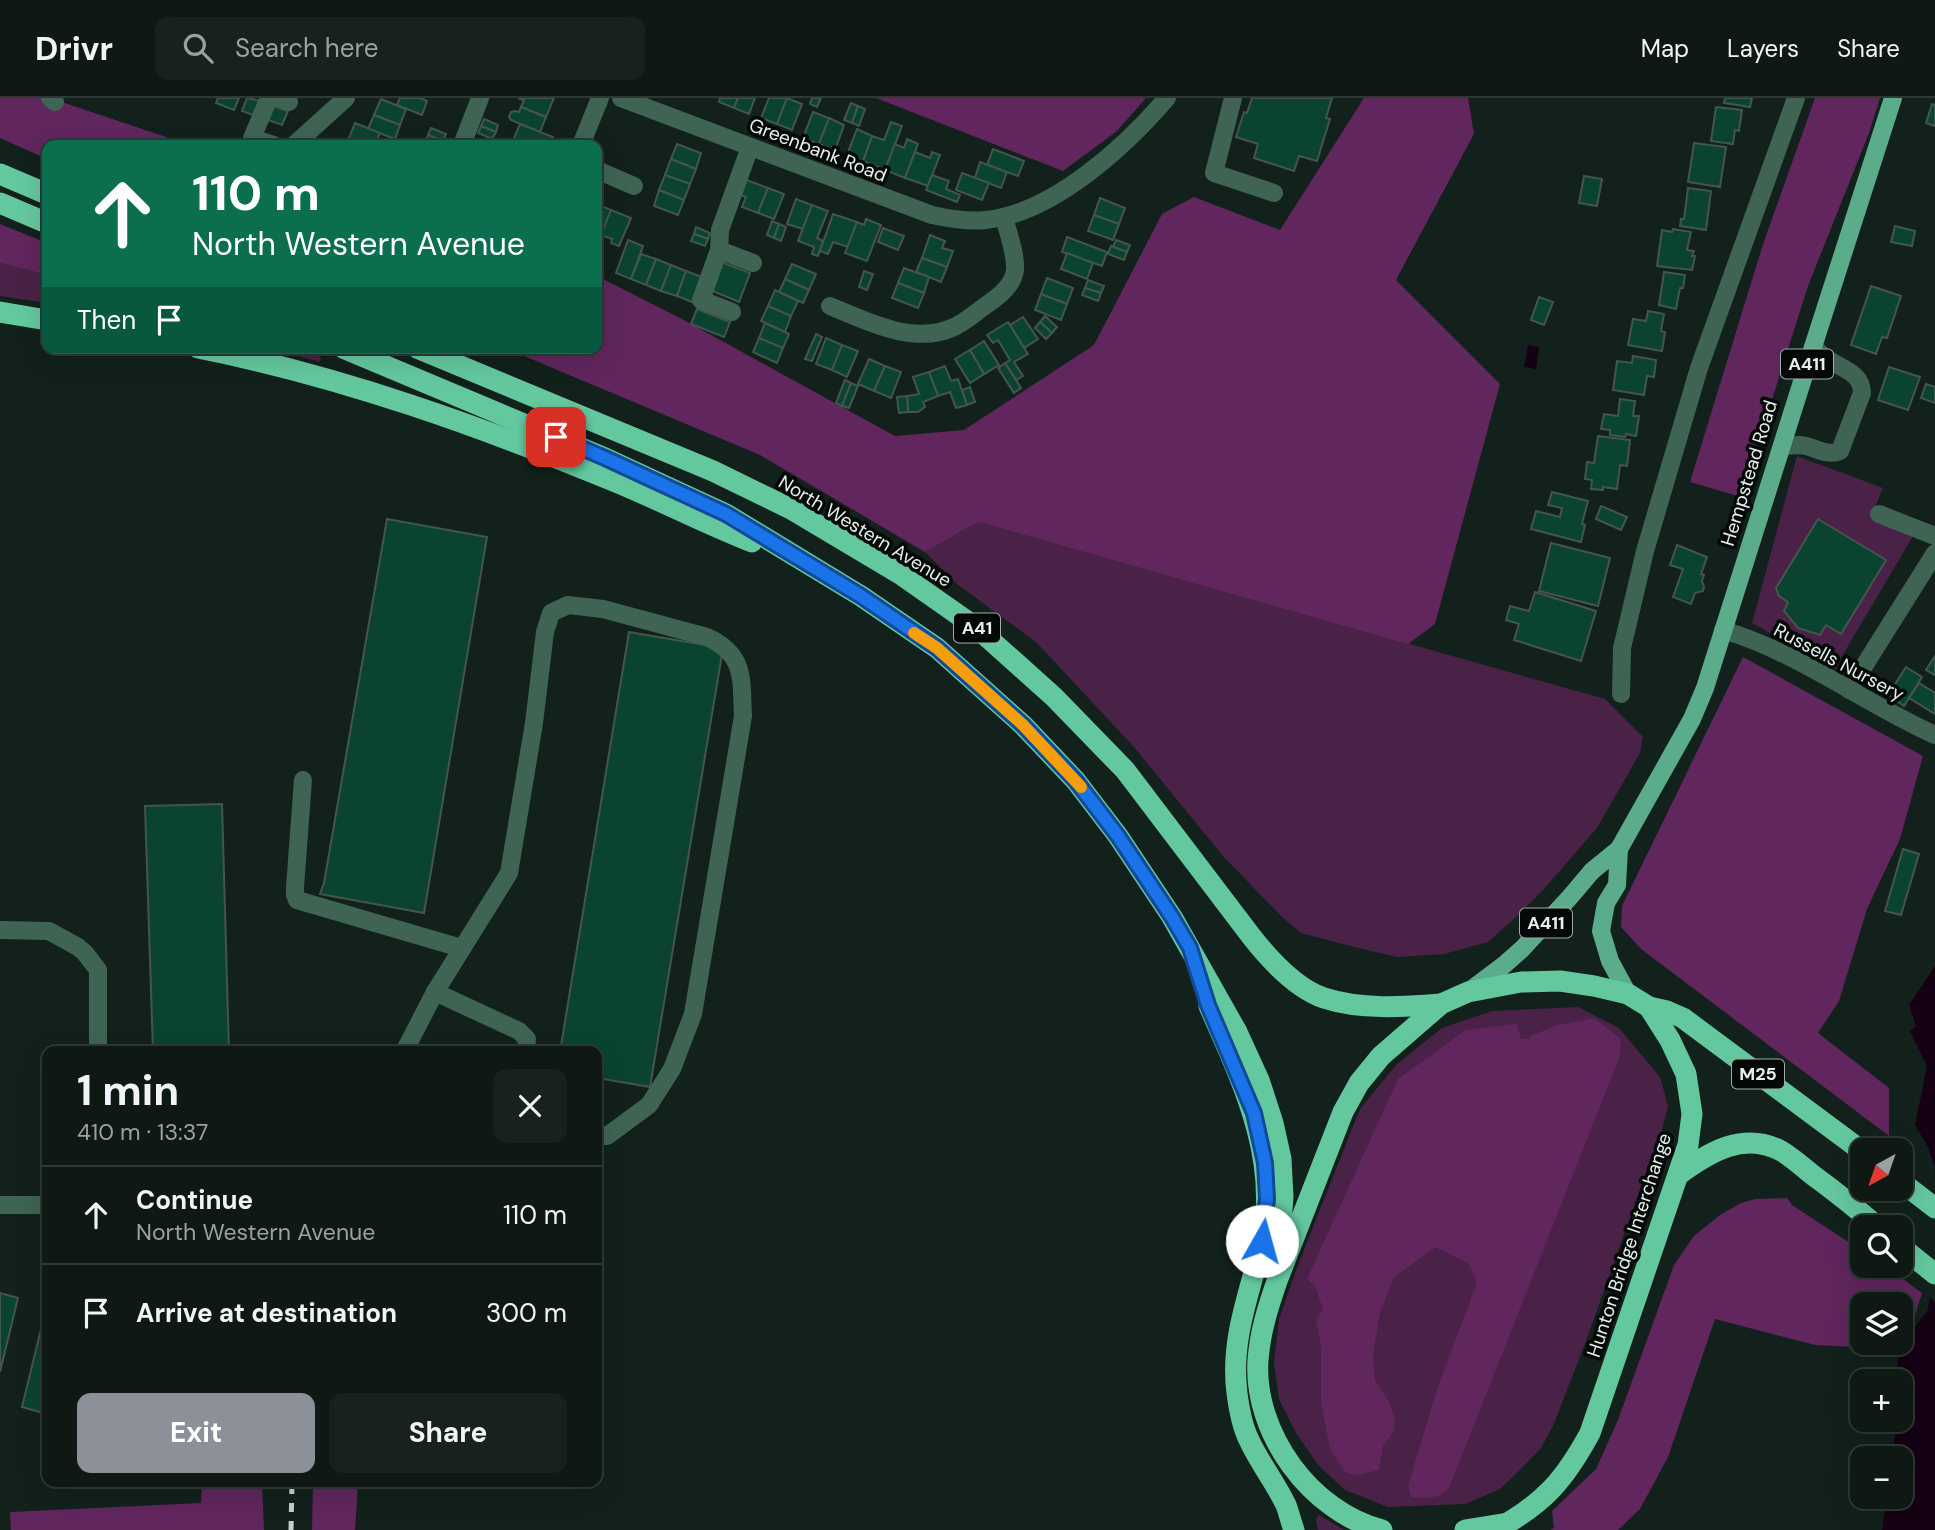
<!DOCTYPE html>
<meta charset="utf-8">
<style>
body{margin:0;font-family:"DM Sans",sans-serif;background:#17221d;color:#f1f3f6;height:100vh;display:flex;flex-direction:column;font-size:26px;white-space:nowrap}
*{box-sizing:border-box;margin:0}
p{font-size:23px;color:#9ba0a0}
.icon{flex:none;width:38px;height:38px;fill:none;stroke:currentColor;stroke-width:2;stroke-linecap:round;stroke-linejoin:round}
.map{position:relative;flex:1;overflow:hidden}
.panel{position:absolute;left:42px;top:948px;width:560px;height:441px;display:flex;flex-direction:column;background:#0e1914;border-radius:14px;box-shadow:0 7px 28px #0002,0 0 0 2px #2e3834}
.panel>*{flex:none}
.guide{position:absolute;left:42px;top:42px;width:560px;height:214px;border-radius:14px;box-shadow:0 7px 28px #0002,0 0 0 2px #2e3834;background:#0b6e4f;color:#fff;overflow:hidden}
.needle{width:46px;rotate:220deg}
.fabs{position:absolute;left:1850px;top:1040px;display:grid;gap:14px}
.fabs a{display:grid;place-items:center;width:63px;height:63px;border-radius:14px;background:#0e1914;box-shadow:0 7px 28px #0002,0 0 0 2px #2e3834;font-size:35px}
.pin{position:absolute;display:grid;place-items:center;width:60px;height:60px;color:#fff;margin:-30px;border-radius:14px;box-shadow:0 4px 10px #0006}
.me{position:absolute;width:77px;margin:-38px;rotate:7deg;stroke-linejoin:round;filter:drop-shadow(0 0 5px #0008)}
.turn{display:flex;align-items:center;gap:24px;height:147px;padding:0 35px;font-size:32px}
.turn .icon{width:91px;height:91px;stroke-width:2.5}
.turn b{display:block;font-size:49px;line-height:60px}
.then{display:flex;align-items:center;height:66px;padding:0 35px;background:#0003;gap:14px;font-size:26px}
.round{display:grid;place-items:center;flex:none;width:74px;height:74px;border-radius:14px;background:#17221d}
.summary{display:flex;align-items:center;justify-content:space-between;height:119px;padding:0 35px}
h1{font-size:42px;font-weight:700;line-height:52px}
.action{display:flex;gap:14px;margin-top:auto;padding:14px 35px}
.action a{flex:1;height:80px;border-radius:14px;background:#8c9099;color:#fff;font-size:28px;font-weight:700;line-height:80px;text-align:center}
.action a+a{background:#17221d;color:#f1f3f6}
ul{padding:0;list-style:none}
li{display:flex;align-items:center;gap:21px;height:98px;padding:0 35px;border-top:2px solid #2e3834}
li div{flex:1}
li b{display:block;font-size:26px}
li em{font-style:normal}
header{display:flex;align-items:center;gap:42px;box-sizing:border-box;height:98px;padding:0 35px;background:#0e1914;border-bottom:2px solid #2e3834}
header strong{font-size:33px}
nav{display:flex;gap:38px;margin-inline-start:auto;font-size:24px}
.search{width:490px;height:63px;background:#17221d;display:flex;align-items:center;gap:18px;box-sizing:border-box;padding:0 24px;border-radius:14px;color:#9ba0a0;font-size:26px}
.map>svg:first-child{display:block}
</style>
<header>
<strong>Drivr</strong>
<div class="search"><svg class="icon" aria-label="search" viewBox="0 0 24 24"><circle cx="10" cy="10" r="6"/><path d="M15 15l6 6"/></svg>Search here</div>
<nav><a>Map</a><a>Layers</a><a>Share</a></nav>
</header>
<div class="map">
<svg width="1935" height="1432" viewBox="0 0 1935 1432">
<rect width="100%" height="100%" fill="#12211b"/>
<g fill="#4a2247">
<path d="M0,165L47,177V205L0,198Z"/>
<path d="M271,250H299L320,259L321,262L319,264Z"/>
<path d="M1797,358L1883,390L1871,419L1913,438L1838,565L1849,572L1845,577L1752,525Z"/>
<path d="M978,424L1605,601L1643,639L1640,655L1597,730L1543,792L1516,819L1488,844L1444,856L1397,859L1354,849L1301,835L1281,818L1223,758L1134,649L1036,544L957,486L925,454Z"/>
<path d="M1578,909L1619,930L1660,979L1668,1008L1659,1043L1649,1066L1586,1243L1553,1328L1541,1350L1519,1373L1500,1391L1465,1406L1388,1409L1345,1392L1318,1367L1296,1335L1279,1301L1274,1264L1279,1221L1299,1164L1360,1011L1397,966L1442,930L1492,913Z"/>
<path d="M1319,1417L1344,1432H1318L1316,1421Z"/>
</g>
<g fill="#60265d">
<path d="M0,0H50L190,47H47V61L0,40Z"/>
<path d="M876,0H1146L1117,33L1063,73Z"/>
<path d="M1364,0H1468L1474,36L1396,182L1500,286L1435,526L1408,546L978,424L925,454L760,357L505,250H597V178L680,220L895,338L964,332L1094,247L1162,116L1194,99L1280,132Z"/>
<path d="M1815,0H1880L1869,35L1808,188L1741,399L1690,384L1763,146Z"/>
<path d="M0,126L47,145V177L0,165Z"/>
<path d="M1743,559L1923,658L1900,741L1867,811L1839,903L1818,935L1889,990V1038L1641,851L1621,829L1622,808Z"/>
<path d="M1594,920L1621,941L1620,958L1449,1390C1437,1402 1427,1400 1411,1399L1408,1388L1437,1291L1477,1185L1469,1166L1436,1149L1394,1179L1380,1215L1373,1256L1375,1282L1389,1304L1395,1322L1394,1333L1383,1348L1379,1372L1359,1377L1346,1375L1330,1351L1321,1304V1248L1316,1222L1323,1211L1315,1188L1307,1181L1398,981L1466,932L1517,926L1521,941H1529L1530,938L1555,928Z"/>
<path d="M1787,1100L1792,1107L1862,1153V1167H1884L1922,1195L1911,1229L1901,1242L1900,1206H1862V1244H1899L1894,1251L1815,1247L1715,1221L1668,1359L1640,1411L1618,1432H1550L1554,1430L1552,1413L1596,1371L1618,1322L1674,1167L1694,1138L1720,1117L1741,1105L1755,1101Z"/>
<path d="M202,1384H262L264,1432H11L10,1414L201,1405Z"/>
<path d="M313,1384H360L358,1387L355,1432H312Z"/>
</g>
<g fill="#160015">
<path d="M1528,247L1539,249L1536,271L1524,269Z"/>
<path d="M1935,868V1432H1882L1887,1398H1900V1360H1893L1896,1321H1900V1283H1897L1898,1251L1928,1212L1930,1197L1935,1069L1928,1049L1915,1027L1927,968L1910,933L1916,928L1909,907Z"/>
</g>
<path fill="#12211b" d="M1931,1079L1935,1082V1204L1926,1197Z"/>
<g fill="#0a4431" stroke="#45554d" stroke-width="2">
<path d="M218,0H239L234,12L216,5Z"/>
<path d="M247,0L261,3L256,18L242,13Z"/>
<path d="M400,0H420L427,3L422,17L397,7Z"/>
<path d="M518,0H554L546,19L521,9L524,2Z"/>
<path d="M720,0H738L734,10L719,4Z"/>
<path d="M738,0H755L749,16L734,10Z"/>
<path d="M769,0H787L777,26L761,20Z"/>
<path d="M787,0L802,6L792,32L777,26Z"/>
<path d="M812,0H821L817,9L810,6Z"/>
<path d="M1252,0H1332L1326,20L1330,21L1317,63L1299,58L1294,73L1254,60L1258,46L1236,39L1244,14L1247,15Z"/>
<path d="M1725,0H1752L1750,9L1724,5Z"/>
<path d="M381,1L406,11L400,27L374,17Z"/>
<path d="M851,5L858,8L852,25L844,22Z"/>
<path d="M1932,6L1935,7V28L1926,25Z"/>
<path d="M273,8L288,13L282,27L268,22Z"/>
<path d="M858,8L865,11L859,28L852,25Z"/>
<path d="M521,9L546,19L540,34L511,22L509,19L511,14L515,13L519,14Z"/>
<path d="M1716,9L1742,12L1739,33L1735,32L1733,46L1711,43Z"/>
<path d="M813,14L829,20L819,46L803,40Z"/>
<path d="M374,17L400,27L395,41L368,31Z"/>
<path d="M829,20L844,27L835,52L819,46Z"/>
<path d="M484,21L498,27L496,34L481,28Z"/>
<path d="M891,24L902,28L885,72L863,63L872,38L884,42Z"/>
<path d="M355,25L380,35L375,47H366L349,40Z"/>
<path d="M520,26L553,39L550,47H530L514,40Z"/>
<path d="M481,28L496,34L492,41L478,35Z"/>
<path d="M431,30L446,36L443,43L428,37Z"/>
<path d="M857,31L872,38L863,63L847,57Z"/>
<path d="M428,37L443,43L442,47H432L425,44Z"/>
<path d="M349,40L366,47H346Z"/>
<path d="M514,40L530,47H511Z"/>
<path d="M907,41L918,46L905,80L885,72L895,46L904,50Z"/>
<path d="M1694,45L1726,49L1720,89L1688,84Z"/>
<path d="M677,46L701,55L696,71L671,61Z"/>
<path d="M993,51L1024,63L1018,78L987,67Z"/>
<path d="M915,54L930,60L932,54L940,57L928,88L905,80Z"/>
<path d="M671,61L696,71L690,86L665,77Z"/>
<path d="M980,64L1007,74L1001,90L975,80Z"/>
<path d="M962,75L989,85L982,102L956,92Z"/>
<path d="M665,77L690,86L684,102L659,92Z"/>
<path d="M932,77L949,83L946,91L960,97L957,104L926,92Z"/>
<path d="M1584,78L1602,81L1597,108L1579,105Z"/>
<path d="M744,81L768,90L758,115L742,109L746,99L739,96Z"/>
<path d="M768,90L784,96L774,121L758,115Z"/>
<path d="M1688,90L1711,93L1706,132L1680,128L1681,121H1684Z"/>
<path d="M659,92L684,102L678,117L654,108Z"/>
<path d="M1100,100L1125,110L1119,126L1094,117Z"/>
<path d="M796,101L812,107L803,131L787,126Z"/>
<path d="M597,106L611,112L601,137L597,135Z"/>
<path d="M812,107L828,113L817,140L823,143L818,158L812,156L814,149L798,143Z"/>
<path d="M611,112L631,120L619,148L611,145L612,141L601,137Z"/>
<path d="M833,116L857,124L848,149L833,144L828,156L820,153Z"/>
<path d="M1094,117L1119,126L1113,142L1088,133Z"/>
<path d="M866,121L881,127L867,163L845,155L857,124L864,127Z"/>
<path d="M772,123L779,126L774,140L767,137Z"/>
<path d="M779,126L786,129L781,143L774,140Z"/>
<path d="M1895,128L1915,133L1912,148L1891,144Z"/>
<path d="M696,129L710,135L708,141L694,136Z"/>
<path d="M883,130L904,138L898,152L878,144Z"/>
<path d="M1673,131L1691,134L1687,152L1694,153L1692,158H1695L1692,172L1657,168L1662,132L1672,134Z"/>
<path d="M694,136L708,141L705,148L691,143Z"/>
<path d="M930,137L945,143L942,150L953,153L947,169L922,160Z"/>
<path d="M1067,139L1107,154L1102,168L1062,154Z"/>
<path d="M628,142L643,148L631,181L616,175Z"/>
<path d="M1116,142L1130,147L1127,154L1113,149Z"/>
<path d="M1111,148L1127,154L1124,162L1108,156Z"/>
<path d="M1067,155L1093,165L1087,181L1061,171Z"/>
<path d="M641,156L656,161L646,187L631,181Z"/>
<path d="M922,160L947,169L941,184L916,174Z"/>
<path d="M656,161L671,167L661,193L646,187Z"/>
<path d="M721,164L750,175L739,204L710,192Z"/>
<path d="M792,166L816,176L809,192L785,181Z"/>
<path d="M671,167L686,173L677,198L661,193Z"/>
<path d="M904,170L929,179L924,195L898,185Z"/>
<path d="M686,173L702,179L692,204L677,198Z"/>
<path d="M864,173L873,176L867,192L859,189Z"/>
<path d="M1664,174L1685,177L1683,190H1680L1676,211L1659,207Z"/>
<path d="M1047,180L1073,190L1067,206L1041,196Z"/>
<path d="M785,181L809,192L803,205L779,194Z"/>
<path d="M1088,182L1104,188L1101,195L1085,190Z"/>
<path d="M898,185L924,195L918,210L892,200Z"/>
<path d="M1871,188L1901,198L1887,240L1882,239L1876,256L1851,247Z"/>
<path d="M1085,190L1101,195L1098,203L1082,197Z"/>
<path d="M775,192L798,203L791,218L768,208Z"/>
<path d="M1041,196L1067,206L1061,222L1035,212Z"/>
<path d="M1539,199L1553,204L1544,227L1531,222Z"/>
<path d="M768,208L791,218L785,234L761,223Z"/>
<path d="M697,211L730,224L724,239L691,226Z"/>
<path d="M1648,213L1664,216L1661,233L1665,234L1662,253L1628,247L1633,221L1646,223Z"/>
<path d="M1045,218L1057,229L1052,235L1040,224Z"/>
<path d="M1023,219L1038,241L1024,250L1010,227Z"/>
<path d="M1008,224L1028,256L1014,264L1023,278L1016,282L1005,265L1010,262L998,242L993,245L987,237Z"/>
<path d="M1040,224L1052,235L1046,241L1035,230Z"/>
<path d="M765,225L789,236L783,250L759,240Z"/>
<path d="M816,236L822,239L812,263L805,261Z"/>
<path d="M759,240L783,250L777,265L753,254Z"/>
<path d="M826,240L842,247L832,272L816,266Z"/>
<path d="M984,243L999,267L984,276L970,252Z"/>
<path d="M842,247L858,253L847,279L832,272Z"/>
<path d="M970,252L984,276L970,285L955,261Z"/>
<path d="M1633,258L1656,262L1654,279L1647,278L1644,297L1613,292L1617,263L1632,265Z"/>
<path d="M869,261L885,268L874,293L858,286Z"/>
<path d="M1005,265L1021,290L1014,295L998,270Z"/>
<path d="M885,268L901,274L891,300L874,293Z"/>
<path d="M945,268L951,283L958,281L967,307L956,310L950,294L938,298L929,274Z"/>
<path d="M1889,269L1920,279L1908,312L1878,302Z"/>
<path d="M929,274L938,298L923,304L925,309L918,314H908L907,298L919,296L913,279Z"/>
<path d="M845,282L851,285L842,308L836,305Z"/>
<path d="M851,285L858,288L849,310L842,308Z"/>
<path d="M1926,286L1935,289V305L1921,300Z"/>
<path d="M970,289L975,304L967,307L962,292Z"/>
<path d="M907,298L908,314L899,315L897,299Z"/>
<path d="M1620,301L1635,303L1633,318H1639L1636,338L1626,336L1625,339L1610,337V332L1601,331L1604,316L1618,318Z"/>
<path d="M1598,338L1630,342L1627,368L1620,367L1617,391L1603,389V392L1591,391L1592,382L1585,381L1587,364L1594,365Z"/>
<path d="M1552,394L1588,403L1582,426L1585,427L1581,444L1531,431L1536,413L1560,419L1562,410L1548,407Z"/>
<path d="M1601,408L1627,419L1621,432L1596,421Z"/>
<path d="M387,421L487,439L424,815L320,796L324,785Z"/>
<path d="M1818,421L1886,462L1841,536L1826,527L1820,537L1798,530L1784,513L1788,504L1779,498L1776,490Z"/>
<path d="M1551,445L1610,460L1598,508L1539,493Z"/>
<path d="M1677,447L1707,459L1701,476L1704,477L1702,483L1704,489L1703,493L1695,495L1691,506L1673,499L1683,471L1670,467Z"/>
<path d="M1535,494L1596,513L1581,563L1514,542L1519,526L1506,522L1510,508L1529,513Z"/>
<path d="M629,534L723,550L650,989L597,980V954H560Z"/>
<path d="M1935,558V577L1926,572Z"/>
<path d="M1906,569L1922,579L1904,608L1888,597Z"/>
<path d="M1919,585L1935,595V616L1909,600Z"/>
<path d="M222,706L229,954H153L145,708Z"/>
<path d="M1903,751L1919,756L1901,817L1885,813Z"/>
<path d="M0,1195L18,1200L0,1274Z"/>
<path d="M43,1223L47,1224V1316L22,1309Z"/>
</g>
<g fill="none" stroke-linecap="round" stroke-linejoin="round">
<g stroke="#3f6454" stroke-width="18">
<path d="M50,0L55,4"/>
<path d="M269,0L252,40L274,47"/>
<path d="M279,0L289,4"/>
<path d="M621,0L932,117C950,121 968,124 986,122C1053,115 1125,49 1167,0"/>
<path d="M1233,0L1214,75L1274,95"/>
<path d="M294,47L346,0"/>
<path d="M462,47L480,0"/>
<path d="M581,47L600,0"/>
<path d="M597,72L634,88"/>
<path d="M719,152L753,165"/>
<path d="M830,208C866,223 914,248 954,229C965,224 975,215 985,208C998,199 1013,188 1015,172C1016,155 1008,135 1004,119"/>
<path d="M732,214L701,202L719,152L720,132L750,49"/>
<path d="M1782,348C1788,348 1794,347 1800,347C1814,348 1826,359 1840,353L1862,295C1862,274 1841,271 1826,260C1821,257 1817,252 1813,249"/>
<path d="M1879,416L1935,438"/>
<path d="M1723,532C1800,555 1862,604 1935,637"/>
<path d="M1849,592L1935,455"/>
<path d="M1621,596L1622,550L1645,453L1699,270L1796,0"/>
<path d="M303,682L295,789V797L297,802L461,850"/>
<path d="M0,832L49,833L78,849L85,855L98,872V954"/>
<path d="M435,894L519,933L527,941L526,954"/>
<path d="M404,954L435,894L509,775L534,625L545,534L551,515L568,507L603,511L707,539C746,557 741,581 743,618L693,916L672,971L649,1007L607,1038H597"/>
<path d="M0,1107H47"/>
</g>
<g stroke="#5aac8a" stroke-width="18">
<path d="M1619,751L1617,787L1606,805L1601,833L1610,863L1628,896"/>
<path d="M1468,894L1504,867L1522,851L1570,799L1592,773L1619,751L1692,621L1705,590L1732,505L1813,249L1893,0"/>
</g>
<g stroke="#64c89f" stroke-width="21">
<path d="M0,76L47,96"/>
<path d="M0,105L47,125"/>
<path d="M0,214L47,222"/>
<path d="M198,250C341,278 482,329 616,384C662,403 706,426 752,444"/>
<path d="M343,250L605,360L726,416L861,498L937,550L1023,627L1076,683L1118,738L1172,819L1237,934L1259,982L1273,1025L1281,1061L1283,1099L1278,1160"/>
<path d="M417,250L713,373L791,411L900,476L977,530L1054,599L1125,672L1251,838C1269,861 1295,890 1324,900C1361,912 1403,909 1441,906"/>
<path d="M1209,908C1242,983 1280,1060 1262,1144C1250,1195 1230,1241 1237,1295C1239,1311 1242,1328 1249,1342C1259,1364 1275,1384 1286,1407C1289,1415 1291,1424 1294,1432"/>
<path d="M1649,909L1667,913L1683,920L1862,1053"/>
<path d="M1678,1077C1709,1054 1745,1032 1783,1054C1794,1061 1804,1070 1814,1078C1836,1094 1857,1111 1878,1129"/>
<path d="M1900,1083L1935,1110"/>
<path d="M1900,1148L1935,1176"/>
<path d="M1382,1432C1311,1414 1253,1335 1258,1262C1260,1234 1268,1209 1277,1183L1343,1014L1359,985L1381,958L1441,906L1468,894L1521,884L1560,883L1594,888L1628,896L1649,909L1670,942L1686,976L1692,1016L1688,1047L1590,1335C1564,1383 1544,1405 1496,1432"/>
<path d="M1465,1432L1508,1425"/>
</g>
<path stroke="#c5d0ca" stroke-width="5" stroke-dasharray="9 9" stroke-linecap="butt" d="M291,1432L292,1384"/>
</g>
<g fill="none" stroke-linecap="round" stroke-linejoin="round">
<defs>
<path id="route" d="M556,339L605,360L726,416L861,498L937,550L1023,627L1076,683L1118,738L1172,819L1190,850L1208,907L1254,1015L1265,1065L1267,1101L1262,1143"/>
</defs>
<use href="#route" stroke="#114b97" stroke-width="18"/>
<use href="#route" stroke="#1a73e8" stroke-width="12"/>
<path stroke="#f59e0b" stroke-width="12" d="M914,535L937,550L1023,627L1081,689"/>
</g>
<g text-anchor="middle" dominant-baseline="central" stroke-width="7" stroke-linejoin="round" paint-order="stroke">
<g fill="#040907" stroke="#a2aba7" stroke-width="2">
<rect x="1781" y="251.5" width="52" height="29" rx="5"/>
<rect x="954" y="515.5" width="46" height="29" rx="5"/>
<rect x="1520" y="810.5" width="52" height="29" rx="5"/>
<rect x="1732" y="961.5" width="52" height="29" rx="5"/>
</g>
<g font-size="18" font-weight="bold" fill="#e6f0eb">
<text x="1807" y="266">A411</text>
<text x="977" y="530">A41</text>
<text x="1546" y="825">A411</text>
<text x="1758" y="976">M25</text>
</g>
<g font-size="19" fill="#e6f0eb" stroke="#040907">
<text transform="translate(818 52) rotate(21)">Greenbank Road</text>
<text transform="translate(1749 375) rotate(-73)">Hempstead Road</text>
<text transform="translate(865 433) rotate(31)">North Western Avenue</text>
<text transform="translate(1839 564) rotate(28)">Russells Nursery</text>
<text transform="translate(1629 1147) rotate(-72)">Hunton Bridge Interchange</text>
</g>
</g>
</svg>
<div class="fabs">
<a><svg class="needle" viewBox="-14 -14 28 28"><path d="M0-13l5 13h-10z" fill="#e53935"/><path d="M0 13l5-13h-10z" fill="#9ba0a0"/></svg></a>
<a><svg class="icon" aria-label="search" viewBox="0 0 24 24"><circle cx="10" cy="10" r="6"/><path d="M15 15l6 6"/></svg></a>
<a><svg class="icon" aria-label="layers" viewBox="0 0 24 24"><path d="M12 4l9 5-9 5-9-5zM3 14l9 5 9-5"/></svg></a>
<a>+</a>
<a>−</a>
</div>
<div class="pin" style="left:556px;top:339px;background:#d93025"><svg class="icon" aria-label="arrive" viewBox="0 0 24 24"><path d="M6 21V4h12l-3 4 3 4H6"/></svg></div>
<svg class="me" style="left:1262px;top:1143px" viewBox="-20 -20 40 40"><circle r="19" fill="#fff"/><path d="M0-13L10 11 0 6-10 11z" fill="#1a73e8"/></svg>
<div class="guide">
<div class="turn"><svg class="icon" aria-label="ahead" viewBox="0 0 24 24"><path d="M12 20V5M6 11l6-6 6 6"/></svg><div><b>110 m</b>North Western Avenue</div></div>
<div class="then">Then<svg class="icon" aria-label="arrive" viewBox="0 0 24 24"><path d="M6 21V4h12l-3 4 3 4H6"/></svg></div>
</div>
<section class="panel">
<div class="summary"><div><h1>1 min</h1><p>410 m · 13:37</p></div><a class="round"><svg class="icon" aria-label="close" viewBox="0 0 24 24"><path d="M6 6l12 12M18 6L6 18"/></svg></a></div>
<ul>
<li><svg class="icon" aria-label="ahead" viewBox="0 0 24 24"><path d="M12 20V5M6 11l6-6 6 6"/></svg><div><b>Continue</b><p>North Western Avenue</p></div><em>110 m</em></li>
<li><svg class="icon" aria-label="arrive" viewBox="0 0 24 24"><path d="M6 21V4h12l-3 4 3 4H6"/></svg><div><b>Arrive at destination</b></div><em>300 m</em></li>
</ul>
<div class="action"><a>Exit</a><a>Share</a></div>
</section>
</div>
